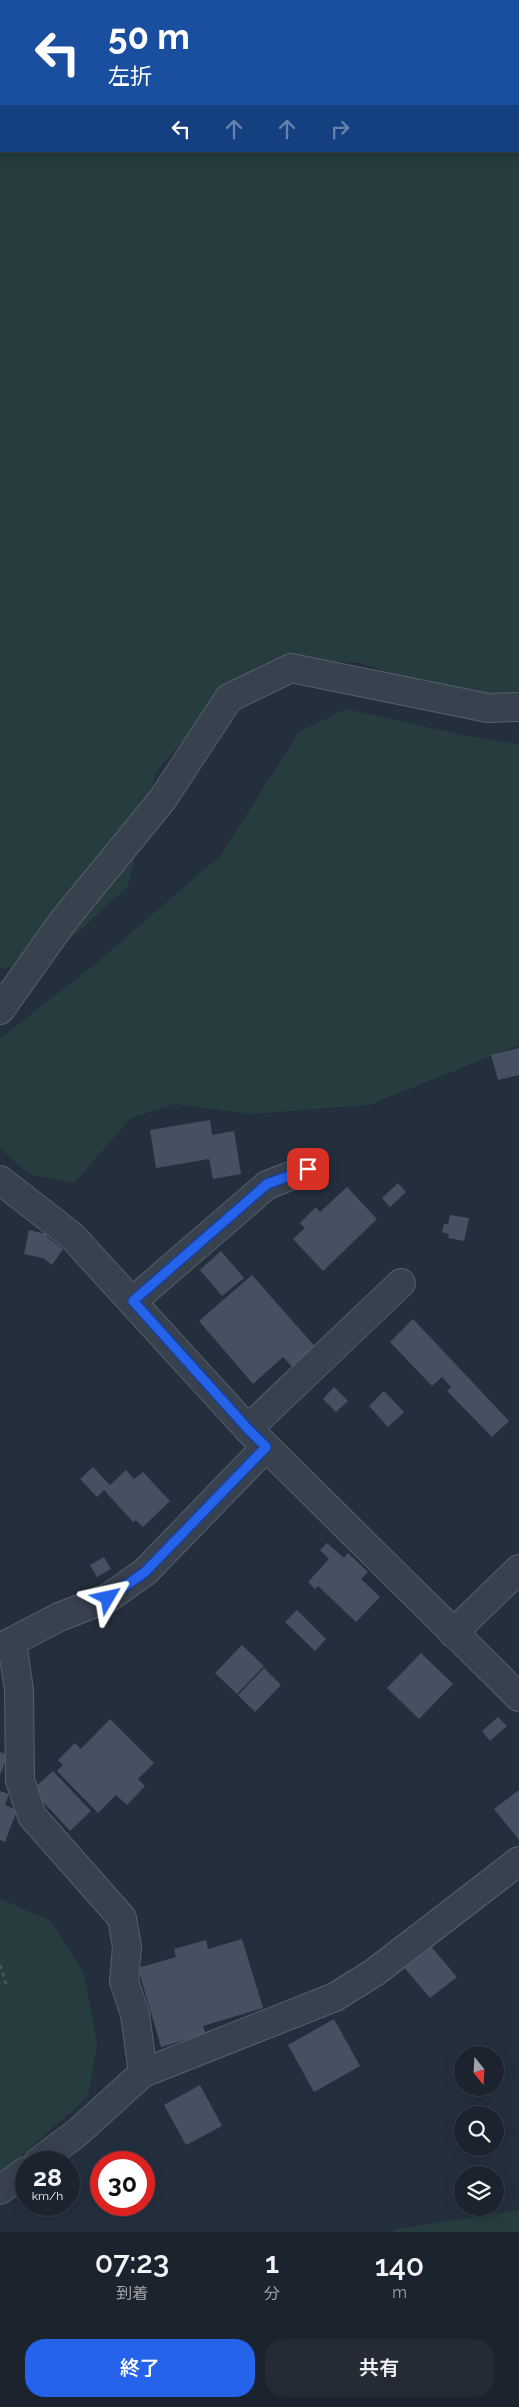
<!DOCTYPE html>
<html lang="ja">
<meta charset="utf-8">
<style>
body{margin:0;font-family:Raleway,"Noto Sans JP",sans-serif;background:#242b36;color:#f1f3f6;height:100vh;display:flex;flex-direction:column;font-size:19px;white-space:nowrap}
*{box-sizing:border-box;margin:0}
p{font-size:16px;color:#a0a4aa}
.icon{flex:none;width:28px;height:28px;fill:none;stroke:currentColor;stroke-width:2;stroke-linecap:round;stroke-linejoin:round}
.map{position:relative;height:2232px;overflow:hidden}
.panel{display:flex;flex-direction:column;background:#1b232e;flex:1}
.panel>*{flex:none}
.hud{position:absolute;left:0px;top:0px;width:520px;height:152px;box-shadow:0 2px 12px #0003,0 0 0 1px #39404a;background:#1a4fa0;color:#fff;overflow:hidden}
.needle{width:32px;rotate:162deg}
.controls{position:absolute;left:454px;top:2046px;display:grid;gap:10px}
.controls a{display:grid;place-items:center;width:50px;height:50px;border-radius:50%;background:#1b232e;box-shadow:0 2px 12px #0003,0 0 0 1px #39404a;font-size:25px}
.speed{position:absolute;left:15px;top:2151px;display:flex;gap:10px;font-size:25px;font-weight:700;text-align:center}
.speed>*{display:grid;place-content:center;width:65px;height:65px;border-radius:50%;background:#1b232e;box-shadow:0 2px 12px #0003,0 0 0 1px #39404a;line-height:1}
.speed small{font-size:12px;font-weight:400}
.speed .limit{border:8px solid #d22;background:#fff;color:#111}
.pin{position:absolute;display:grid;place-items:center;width:42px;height:42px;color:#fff;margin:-21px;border-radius:10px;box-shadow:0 2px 8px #0006}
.me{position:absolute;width:55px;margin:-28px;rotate:54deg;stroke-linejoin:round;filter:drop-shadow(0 0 4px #0008)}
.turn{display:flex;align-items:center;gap:18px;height:105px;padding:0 25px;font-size:22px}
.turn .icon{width:65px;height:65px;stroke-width:2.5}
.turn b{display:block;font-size:35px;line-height:42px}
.lanes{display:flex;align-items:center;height:48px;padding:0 25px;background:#0003;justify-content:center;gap:25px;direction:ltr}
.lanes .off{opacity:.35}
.eta{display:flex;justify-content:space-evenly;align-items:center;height:85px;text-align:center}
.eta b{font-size:30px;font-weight:600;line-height:35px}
.cta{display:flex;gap:10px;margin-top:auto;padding:10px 25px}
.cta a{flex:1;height:58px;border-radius:20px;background:#2563eb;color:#fff;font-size:20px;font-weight:600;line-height:58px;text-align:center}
.cta a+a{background:#242b36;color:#f1f3f6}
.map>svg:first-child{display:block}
</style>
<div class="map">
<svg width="519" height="2232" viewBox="0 0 519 2232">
<rect width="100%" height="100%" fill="#242f3e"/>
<g fill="#263c3f" fill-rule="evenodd">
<path d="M0,0H519V716L470,704L362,663L292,658L228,688L155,773L128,886L62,947L4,969L0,966ZM1,1H519V151H1Z"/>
<path d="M346,709L462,735L519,744V1045L369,1105L251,1114L174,1104L131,1118L74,1183L30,1175L0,1148V1039L95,964L220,856L299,732Z"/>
<path d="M0,1899L51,1921L84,1973L97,2044L88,2096L0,2175Z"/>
<path d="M519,2210V2232H392L396,2229Z"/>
</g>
<g fill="#455162">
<path d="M519,1048V1075L498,1080L491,1055Z"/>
<path d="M210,1120L212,1135L234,1131L241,1174L213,1179L209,1159L156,1168L150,1130Z"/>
<path d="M398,1183L406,1192L390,1207L382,1198Z"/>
<path d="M347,1187L377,1219L323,1271L293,1239L305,1228L300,1223L316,1207L320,1212Z"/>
<path d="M450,1215L469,1218L464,1241L448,1238L449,1234L442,1232L444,1224H448Z"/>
<path d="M29,1230L46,1234V1236L63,1249L52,1265L43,1258L24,1254Z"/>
<path d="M221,1251L244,1278L222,1296L200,1270Z"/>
<path d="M252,1275L318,1350L295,1370L283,1357L253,1384L199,1321Z"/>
<path d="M413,1319L509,1421L492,1437L447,1391L451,1387L442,1377L432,1386L390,1342Z"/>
<path d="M334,1387L348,1401L336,1412L323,1399Z"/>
<path d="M384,1391L404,1412L388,1427L369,1406Z"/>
<path d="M93,1467L110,1485L126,1470L134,1479L143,1472L170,1501L143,1527L136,1520L133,1522L104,1490L97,1497L80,1479Z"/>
<path d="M327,1543L344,1558L348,1553L368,1572L361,1579L380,1597L356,1622L318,1586L315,1589L308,1582L329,1559L320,1550Z"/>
<path d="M104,1557L111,1569L97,1577L90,1565Z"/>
<path d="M297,1610L326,1639L315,1651L285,1622Z"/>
<path d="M242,1645L264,1666L237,1694L215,1673Z"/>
<path d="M421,1653L453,1684L419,1719L387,1688Z"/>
<path d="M264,1668L281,1685L255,1712L238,1695Z"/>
<path d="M498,1717L507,1726L490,1741L482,1731Z"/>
<path d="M110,1719L154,1763L138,1779L145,1786L127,1805L116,1795L98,1813L57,1771L63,1765L58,1760L75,1743L81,1749Z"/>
<path d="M0,1752L8,1755L0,1775Z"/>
<path d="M53,1771L91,1811L70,1831L32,1790Z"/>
<path d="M519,1790V1840L494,1809Z"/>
<path d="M0,1791L9,1794L5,1805L17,1810L5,1842L0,1840Z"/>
<path d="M242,1939L263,2008L203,2026L206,2034L161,2047L138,1968L176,1957L174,1949L206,1940L208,1949Z"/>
<path d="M429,1944L457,1977L430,1998L403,1966Z"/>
<path d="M334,2019L360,2066L314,2092L288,2045Z"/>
<path d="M200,2085L222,2126L186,2145L164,2105Z"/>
</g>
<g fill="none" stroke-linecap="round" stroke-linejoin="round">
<defs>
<g id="street">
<path d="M0,1010L64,920L162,800L229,698L291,668L488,708L519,707"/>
<path d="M0,1180L72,1236L248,1429L519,1697"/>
<path d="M133,1301L267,1185L308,1169"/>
<path d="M248,1429L401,1283"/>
<path d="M453,1633L519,1569"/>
<path d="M12,1642L19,1690L20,1780L32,1816L122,1918L127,1947L124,1981L135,2014L143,2073"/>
<path d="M0,1648L59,1617L108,1598L145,1572L266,1447"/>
<path d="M38,2162L77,2133L143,2073L335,1997L375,1972L519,1861"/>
<path d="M0,2190L26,2171"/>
</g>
</defs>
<use href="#street" stroke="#565f6c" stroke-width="30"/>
<path stroke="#44595c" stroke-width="3" stroke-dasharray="4 4" stroke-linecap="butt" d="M0,1965L7,1987"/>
<use href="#street" stroke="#38414e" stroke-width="28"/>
</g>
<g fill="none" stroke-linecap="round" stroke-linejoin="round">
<defs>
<path id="route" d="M108,1598L145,1572L266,1447L248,1429L133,1301L267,1184L308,1169"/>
</defs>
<use href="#route" stroke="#184099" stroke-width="12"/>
<use href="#route" stroke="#2563eb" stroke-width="9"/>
</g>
</svg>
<div class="controls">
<a><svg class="needle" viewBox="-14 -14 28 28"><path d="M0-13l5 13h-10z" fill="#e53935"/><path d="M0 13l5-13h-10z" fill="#a0a4aa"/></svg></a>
<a><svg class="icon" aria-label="search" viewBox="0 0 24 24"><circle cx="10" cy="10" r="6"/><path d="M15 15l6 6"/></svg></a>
<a><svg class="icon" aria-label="layers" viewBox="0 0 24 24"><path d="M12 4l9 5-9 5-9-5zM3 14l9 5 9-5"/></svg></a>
</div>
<div class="speed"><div>28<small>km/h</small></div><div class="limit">30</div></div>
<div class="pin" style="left:308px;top:1169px;background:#d93025"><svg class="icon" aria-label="arrive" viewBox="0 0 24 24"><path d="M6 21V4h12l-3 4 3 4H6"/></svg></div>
<svg class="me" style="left:108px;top:1598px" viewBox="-20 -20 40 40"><path d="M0-17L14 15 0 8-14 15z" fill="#2563eb" stroke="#fff" stroke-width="4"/></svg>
<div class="hud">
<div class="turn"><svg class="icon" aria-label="left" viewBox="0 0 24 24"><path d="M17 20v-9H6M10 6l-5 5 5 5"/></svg><div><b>50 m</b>左折</div></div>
<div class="lanes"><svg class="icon" aria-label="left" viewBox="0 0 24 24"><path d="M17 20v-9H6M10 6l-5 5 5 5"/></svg><svg class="icon off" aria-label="ahead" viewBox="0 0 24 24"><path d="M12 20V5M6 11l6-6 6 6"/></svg><svg class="icon off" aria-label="ahead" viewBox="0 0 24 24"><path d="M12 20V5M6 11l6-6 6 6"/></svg><svg class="icon off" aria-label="right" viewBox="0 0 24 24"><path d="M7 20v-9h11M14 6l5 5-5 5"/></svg></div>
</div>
</div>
<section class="panel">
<div class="eta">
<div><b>07:23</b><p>到着</p></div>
<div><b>1</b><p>分</p></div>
<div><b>140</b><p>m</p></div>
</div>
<div class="cta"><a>終了</a><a>共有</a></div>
</section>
